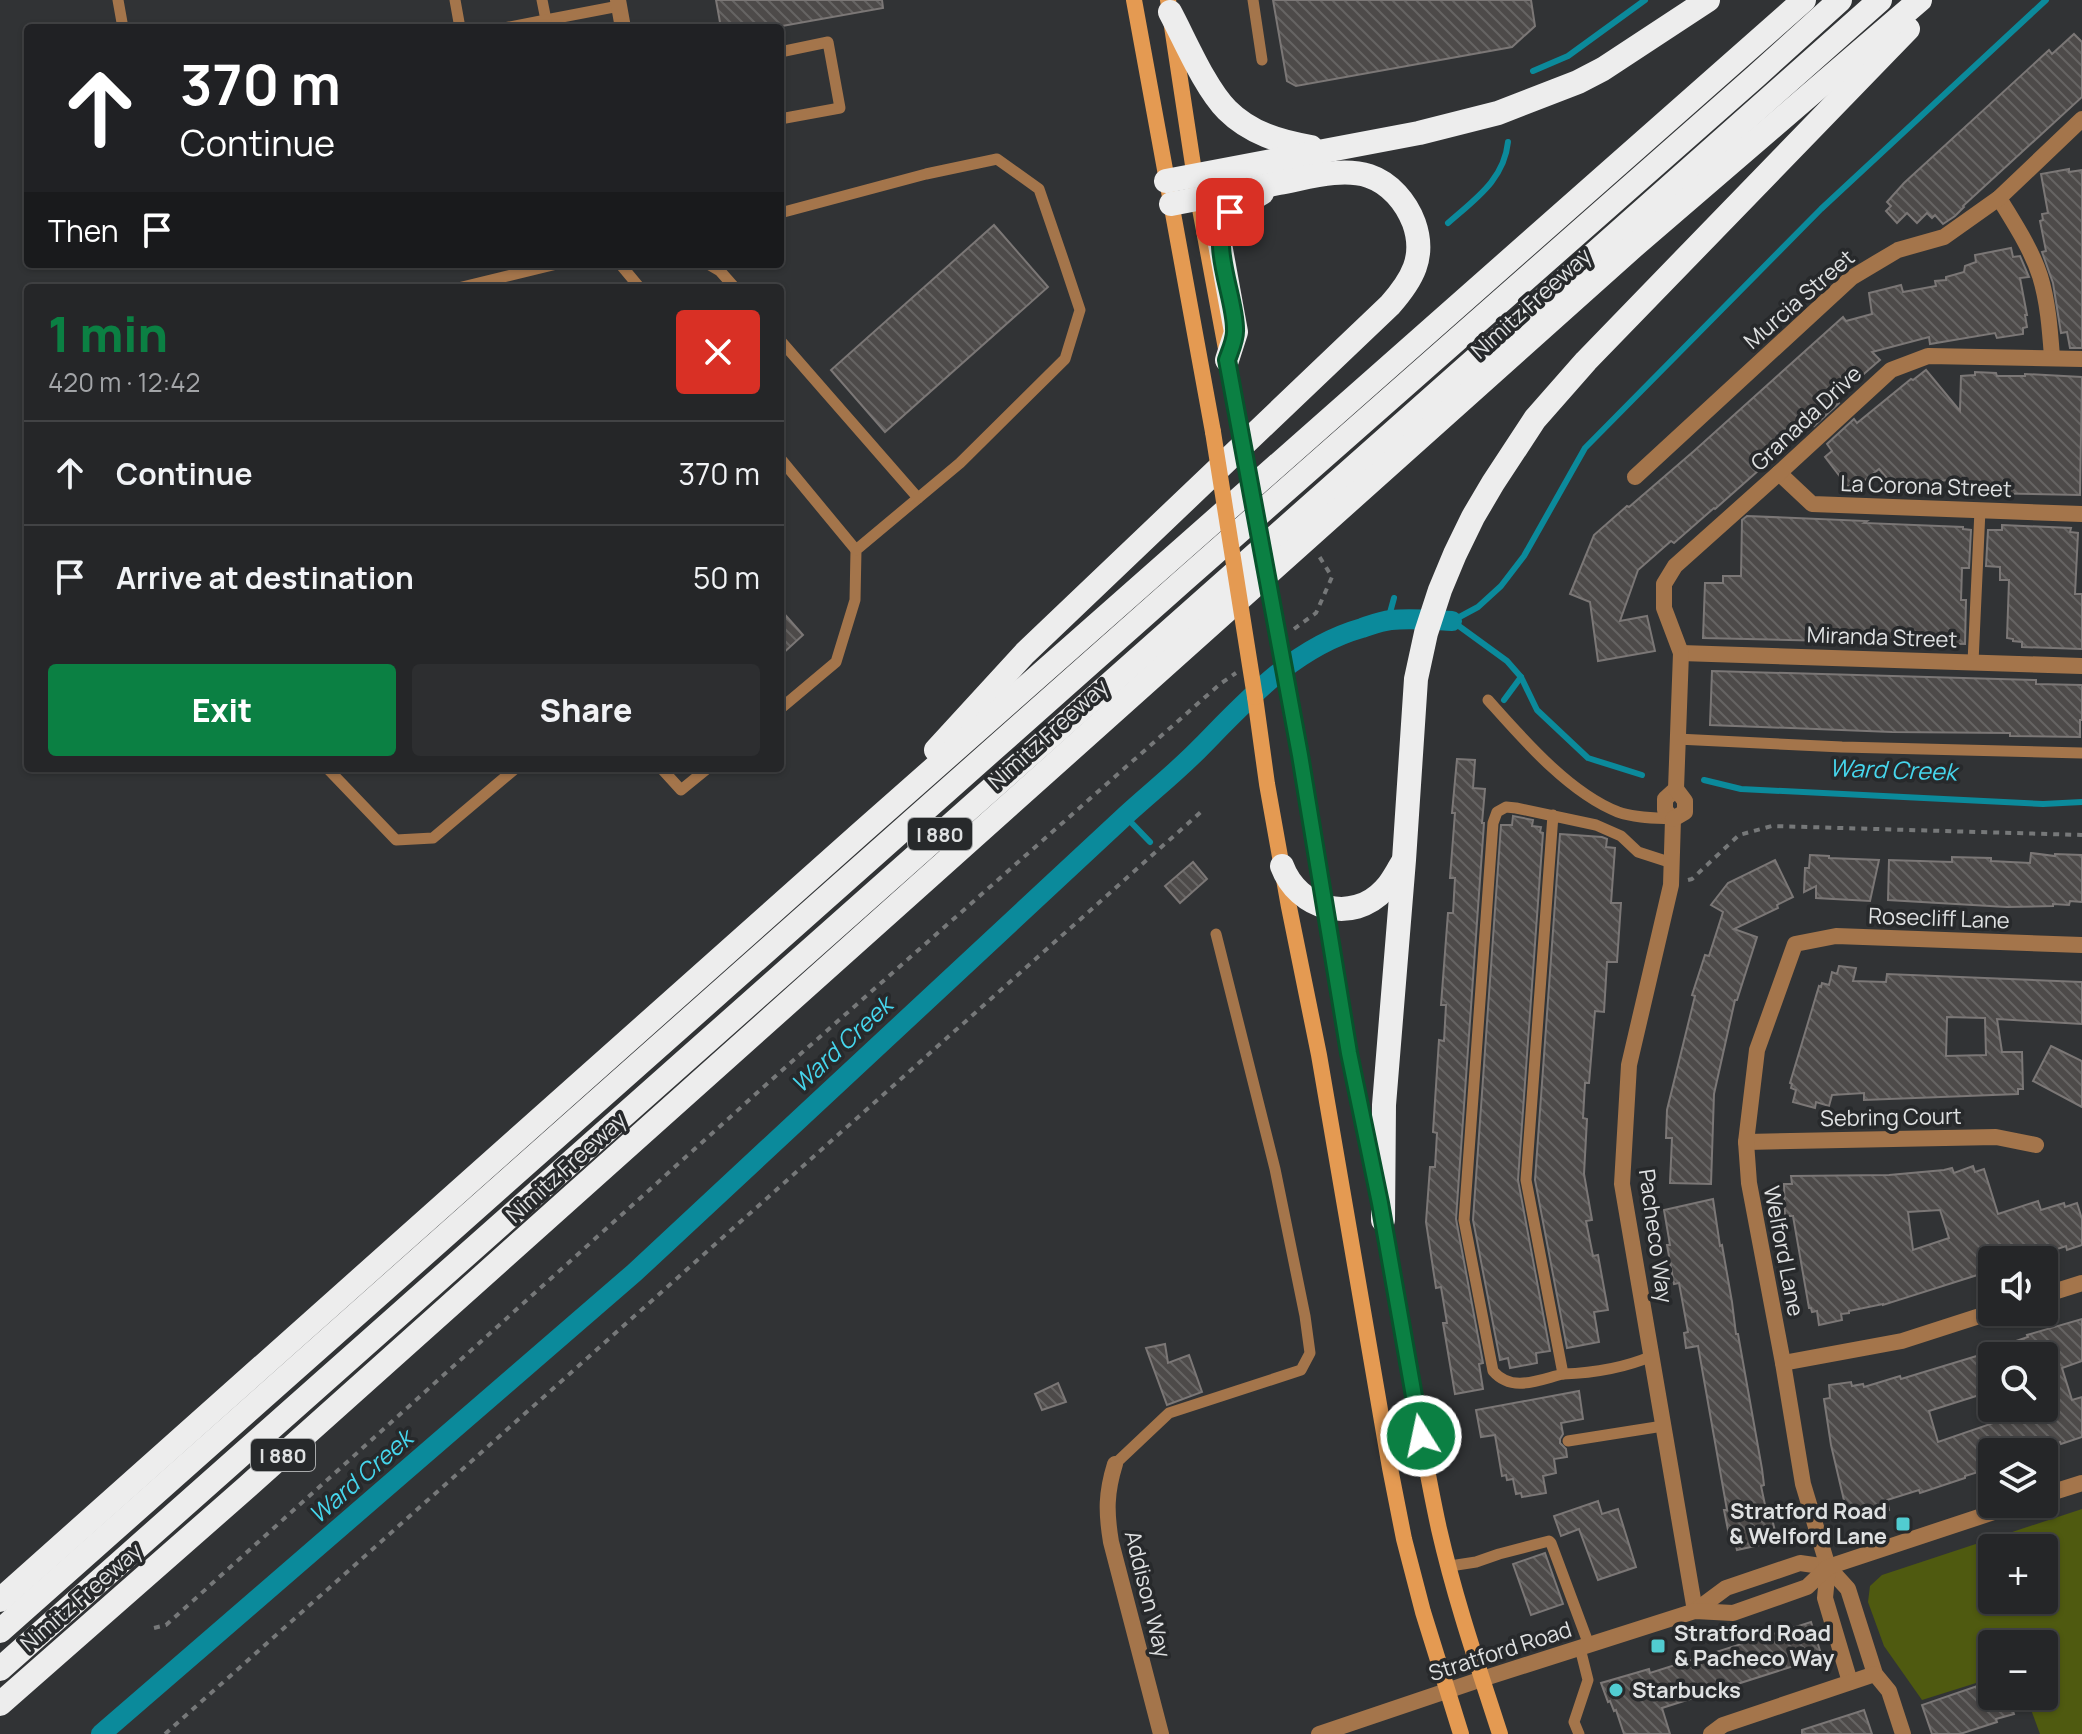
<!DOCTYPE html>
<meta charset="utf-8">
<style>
body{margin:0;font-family:Manrope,sans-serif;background:#2d2e30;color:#f1f3f6;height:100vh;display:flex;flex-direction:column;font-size:30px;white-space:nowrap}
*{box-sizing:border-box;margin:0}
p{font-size:26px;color:#a3a5a8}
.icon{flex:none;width:44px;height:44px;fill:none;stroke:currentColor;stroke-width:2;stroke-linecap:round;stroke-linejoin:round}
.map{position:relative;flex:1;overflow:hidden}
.side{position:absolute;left:24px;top:284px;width:760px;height:488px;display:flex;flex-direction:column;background:#252628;border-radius:8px;box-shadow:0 2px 6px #0004,0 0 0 2px #424345}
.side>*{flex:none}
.guide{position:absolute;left:24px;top:24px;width:760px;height:244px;border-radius:8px;box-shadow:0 2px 6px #0004,0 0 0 2px #424345;background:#202124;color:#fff;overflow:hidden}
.controls{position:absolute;left:1978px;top:1246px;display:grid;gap:16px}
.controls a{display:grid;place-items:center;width:80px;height:80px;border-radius:8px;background:#252628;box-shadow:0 2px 6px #0004,0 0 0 2px #424345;font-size:40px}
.pin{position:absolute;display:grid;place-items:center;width:68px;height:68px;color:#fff;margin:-34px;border-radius:16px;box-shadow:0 4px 12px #0006}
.me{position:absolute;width:88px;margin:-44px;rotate:350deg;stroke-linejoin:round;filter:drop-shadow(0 0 6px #0008)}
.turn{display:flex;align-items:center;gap:28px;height:168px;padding:0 24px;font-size:36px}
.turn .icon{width:104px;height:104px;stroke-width:2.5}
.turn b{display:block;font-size:56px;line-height:68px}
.then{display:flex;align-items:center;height:76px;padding:0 24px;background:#0003;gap:16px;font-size:30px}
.round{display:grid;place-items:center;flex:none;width:84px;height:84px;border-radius:8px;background:#2d2e30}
.summary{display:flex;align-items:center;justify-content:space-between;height:136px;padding:0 24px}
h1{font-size:48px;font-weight:800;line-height:60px;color:#0b8043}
.action{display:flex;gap:16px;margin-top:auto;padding:16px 24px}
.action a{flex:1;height:92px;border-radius:8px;background:#0b8043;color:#fff;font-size:32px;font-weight:800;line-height:92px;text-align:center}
.action a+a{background:#2d2e30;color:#f1f3f6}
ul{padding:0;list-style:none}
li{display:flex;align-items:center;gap:24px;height:104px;padding:0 24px;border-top:2px solid #424345}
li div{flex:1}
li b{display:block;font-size:30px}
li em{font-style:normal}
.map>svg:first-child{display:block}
</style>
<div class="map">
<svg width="2082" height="1734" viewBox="0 0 2082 1734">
<defs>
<pattern id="building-back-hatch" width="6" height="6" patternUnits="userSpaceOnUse" patternTransform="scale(2)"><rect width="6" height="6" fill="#4d4a49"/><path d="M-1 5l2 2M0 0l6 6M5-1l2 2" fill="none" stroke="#666463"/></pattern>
</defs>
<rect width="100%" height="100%" fill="#313335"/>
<path fill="#4f5a10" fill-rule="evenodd" d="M2082,1509V1734H2040L2026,1696H2044V1644H1992V1678L1922,1700L1884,1646L1868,1602L1870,1586L1882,1575ZM1992,1548H2044V1600H1992Z"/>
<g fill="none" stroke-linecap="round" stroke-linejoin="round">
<g stroke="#0b8a9b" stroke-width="6">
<path d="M1533,71L1568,56L1645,0"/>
<path d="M1448,223C1475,199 1504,180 1508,142"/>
<path d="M1388,620L1394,598"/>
<path d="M1504,700L1521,677"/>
<path d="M1642,775L1588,758L1537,710L1521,677L1507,661L1452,621L1478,607L1501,586L1524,556L1585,448L1821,209L2046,0"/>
<path d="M1704,780L1741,789L2043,804L2082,802"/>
<path d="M1125,816L1150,842"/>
</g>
<path stroke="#0b8a9b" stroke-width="20" d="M101,1734L634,1273L1125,816C1150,793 1178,771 1202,746C1249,698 1295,647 1362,628C1371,625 1381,621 1391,620C1411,618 1432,620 1452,621"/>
</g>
<g fill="url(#building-back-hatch)" stroke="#7b7776" stroke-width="2" fill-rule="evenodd">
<path d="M716,0H882L883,8L771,28H721Z"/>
<path d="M1273,0H1531L1535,26L1512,47L1296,86L1287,81Z"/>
<path d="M2074,34L2082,42V97L1963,206L1964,207L1955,216L1943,224L1935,215L1932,218L1927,213L1917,223L1907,213L1897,223L1886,211L1891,206L1887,202L1904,183L2049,50L2052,54Z"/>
<path d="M2069,169V172L2082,170V348H2070L2067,332L2061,333L2053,283L2042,252L2046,251L2040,221L2043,220L2042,214L2048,213L2041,174Z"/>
<path d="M994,225L1048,287L885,432L831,370Z"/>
<path d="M2011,248L2013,257L2020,256L2029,277L2020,278L2027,315H2025L2027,327L2023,328V334L1997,338L1995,333L1930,344L1929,337L1872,352L1880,360L1836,398L1839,403L1814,426L1812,424L1785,447L1715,509L1714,508L1674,543L1671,541L1638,570L1620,621L1647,616L1655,651L1598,661L1590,602L1570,594L1594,535L1627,506L1629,507L1694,451L1843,317L1846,321L1872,314L1869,293L1901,285L1903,292L1936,286L1935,281L1946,280V277L1964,272L1965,266L1976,262L1975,255Z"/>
<path d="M1926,370L1960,411L1961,376L1975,375V372L1996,373L1997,376H2025V374L2082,377L2080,495L1980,493V488L1955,486V480L1932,481L1917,494L1911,488L1909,490L1905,486L1899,492L1879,469L1859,485L1855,481L1848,487L1825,457L1832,451L1827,444L1854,419L1857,423L1911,379L1913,380Z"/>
<path d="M1747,516L1867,521L1864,523L1963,527V529L1971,530L1969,568H1962L1961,600H1966L1965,644L1703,638L1705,583H1723V576H1741L1742,520Z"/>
<path d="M2002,525L2071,528L2070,532L2078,533L2075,594H2082V649L2022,647V642L2013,641V639L2007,638L2009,580H2000V567L1986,566L1988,530H2002Z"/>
<path d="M780,609L803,635L780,656Z"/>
<path d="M1712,671L2036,680V684L2082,685V720H2080V737L2010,736V733L1892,732L1710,725Z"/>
<path d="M1457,759L1475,760L1473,788L1485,789L1482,823H1484L1456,1219L1483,1363L1479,1364L1483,1389L1455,1394L1443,1323H1447L1441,1287L1436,1288L1426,1222L1430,1167H1435L1437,1133L1433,1132L1439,1040L1444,1041L1446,1005H1441L1448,913H1453L1455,878H1450L1455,813H1452Z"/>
<path d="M1513,816L1533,820L1532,826L1541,827L1540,832L1543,833L1518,1180L1550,1351L1536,1353L1537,1363L1510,1368L1508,1358L1500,1360L1473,1220L1501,825H1512Z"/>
<path d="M1560,834L1602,837L1607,839L1606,847L1615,848L1611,903H1621L1617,962H1607L1604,1012L1595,1011L1589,1083H1585L1583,1118L1587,1119L1584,1174L1592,1220L1586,1221L1593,1256L1598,1255L1608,1310L1594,1312L1599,1342L1567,1348L1535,1180Z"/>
<path d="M2031,853L2055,856V854L2082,855V902L2070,901L2069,905L2053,904V906L2007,907L1888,900L1889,860L1952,862V857L1991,858V861L2030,863Z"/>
<path d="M1810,855L1829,856V858L1879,860L1870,901L1816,898V886L1804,892L1805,868H1809Z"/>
<path d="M1775,860L1793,897L1777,905L1778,908L1734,929L1757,937L1737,1000H1735L1714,1094L1711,1184L1670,1183L1672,1138H1666L1667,1110L1695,996L1692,995L1705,955L1709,956L1723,912L1711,905L1728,883Z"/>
<path d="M1193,862L1207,879L1180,903L1165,886Z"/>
<path d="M1839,966L1856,968L1853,981L1886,982L1887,974L2082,982V1024L1997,1019L2002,1052H2022L2023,1089H2018V1094L1864,1100V1093L1832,1095L1829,1106L1816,1102L1815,1108L1793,1102L1796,1090L1791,1088L1792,1084L1790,1083L1819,986L1821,987L1822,983L1829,985L1832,972L1837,974ZM1947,1017L1985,1018L1986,1055L1946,1056Z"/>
<path d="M2051,1046L2082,1061V1107L2033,1081Z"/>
<path d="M1973,1166L1975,1172L1984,1169L1998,1214L2038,1201L2041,1210L2064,1203L2065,1207L2077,1203L2082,1219V1245L2067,1250L2066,1246L2024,1260H1987L1990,1271L1883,1305V1304L1849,1311V1313L1841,1314L1842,1320L1819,1325L1817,1311L1812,1312L1811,1308H1809L1793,1216H1785L1784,1184H1792L1791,1176L1889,1175L1944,1170L1952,1168L1954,1173ZM1940,1210L1949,1238L1913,1250L1908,1212Z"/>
<path d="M1713,1199L1720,1246L1722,1245L1732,1302L1736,1334H1738L1762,1469L1764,1485L1761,1486L1768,1519H1772L1776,1535L1768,1537L1769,1543L1737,1550L1734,1539L1730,1540L1724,1510H1727L1698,1346L1686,1348L1684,1333L1688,1332L1679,1283L1674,1284L1667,1245H1670L1664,1210Z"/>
<path d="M2082,1319V1361L2062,1368L2072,1400L2082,1397V1437L2061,1444L2060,1442L2030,1452H1992V1463L1983,1466L1985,1470L1965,1476V1478L1920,1493L1919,1490L1887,1500L1889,1510L1858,1517L1857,1511L1847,1513L1831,1445L1824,1399L1830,1398L1829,1385L1851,1382L1852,1386L1863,1384L1864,1387L1900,1376L1901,1379L1980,1355V1353L2028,1337L2027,1335ZM1992,1356H2044V1408H2037L1938,1442L1929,1411L1992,1391Z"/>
<path d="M1165,1344L1168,1363L1189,1355L1202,1392L1167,1405L1146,1348Z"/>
<path d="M1058,1383L1066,1402L1042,1410L1035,1394Z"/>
<path d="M1579,1391L1583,1419L1561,1423L1563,1434L1560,1439V1443L1566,1449L1567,1457L1554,1459L1556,1473L1543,1476L1546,1493L1522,1497L1521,1493L1516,1494L1513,1479L1507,1480L1506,1475L1502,1476L1495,1435L1481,1437L1476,1410Z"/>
<path d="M1598,1501L1602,1514L1618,1509L1636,1567L1598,1580L1579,1529L1561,1536L1554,1516Z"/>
<path d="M1545,1553L1563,1604L1531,1615L1513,1564Z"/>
<path d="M1811,1622L1822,1657L1662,1708L1670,1734H1624L1616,1710L1614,1711L1610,1701L1608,1702L1601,1683L1649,1669L1650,1673Z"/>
<path d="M1992,1681V1696H2008L2014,1714L1996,1719L1997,1722L1960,1734H1932L1922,1705Z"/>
<path d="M1864,1710L1872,1734H1802V1730Z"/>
</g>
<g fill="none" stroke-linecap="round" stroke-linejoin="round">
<g stroke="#767879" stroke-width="4" stroke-dasharray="6 6" stroke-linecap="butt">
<path d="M1294,629L1316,613L1332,577L1319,556"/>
<path d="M1688,880L1692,879L1739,835L1772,826L2082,835"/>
<path d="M154,1628L166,1625L788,1065L1220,684L1236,673"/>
<path d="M165,1734L1203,810"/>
</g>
<g stroke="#a4754b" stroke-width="11">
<path d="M118,0L123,28"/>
<path d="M455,0L460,28"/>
<path d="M542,0L546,20L619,6"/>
<path d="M1253,0L1262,60"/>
<path d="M504,28L546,20"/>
<path d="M780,52L828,42L840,108L780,119"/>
<path d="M780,213L926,174L997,159L1039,189L1064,262L1080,310L1065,359L960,463L856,550L855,600L836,662L780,709"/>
<path d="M620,264L640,288"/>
<path d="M708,264L720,271L735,288"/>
<path d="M458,288L557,264"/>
<path d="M780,340L918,498"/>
<path d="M780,458L856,550"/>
<path d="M1973,662L1980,510"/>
<path d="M1488,700C1522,738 1569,793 1618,812C1635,818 1655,818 1673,819"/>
<path d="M1677,739L1842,747L2082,753"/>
<path d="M327,768L396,840L433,838L516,768"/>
<path d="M661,768L681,790L708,768"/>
<path d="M1553,815L1526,1180L1563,1374C1538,1380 1512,1393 1493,1371L1464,1220L1493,823L1497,812L1506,807L1516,808L1596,825L1621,836L1638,852L1672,863"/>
<path d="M1563,1374C1593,1373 1624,1368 1652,1356"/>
<path d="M1568,1441L1663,1426"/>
<path d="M1115,1464L1169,1413L1301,1370L1310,1353L1305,1316L1275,1169L1216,934"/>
<path d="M1450,1566L1476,1562L1499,1554L1549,1541L1551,1543L1589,1645"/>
<path d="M1579,1734L1574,1722L1588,1680L1580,1648"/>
</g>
<g stroke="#a4754b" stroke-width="16">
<path d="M618,0L623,28"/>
<path d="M1999,198C2014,223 2031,248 2040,276C2048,302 2050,330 2052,357"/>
<path d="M1779,473L1812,504L2082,514"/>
<path d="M1635,477L1851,278L1898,250L1944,237L1999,198L2082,119"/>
<path d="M1681,653L2082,666"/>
<path d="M1676,789L1665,799V810L1673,819L1671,885L1629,1065L1622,1184L1695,1611"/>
<path d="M1673,819L1685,812V801L1676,789L1681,653L1664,608V584L1675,566L1779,473L1891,370L1928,356L2082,359"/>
<path d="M1746,1142L1996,1137L2036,1145"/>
<path d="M2044,1295L2082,1283"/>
<path d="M1783,1363L1902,1341L1992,1312"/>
<path d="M1115,1464C1106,1493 1106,1512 1111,1542L1161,1734"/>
<path d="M2044,1495L2082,1483"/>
<path d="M1828,1567L1848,1589L1875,1674L1889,1691L1903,1734"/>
<path d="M1695,1611L1726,1588L1800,1563L1828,1567"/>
<path d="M1850,1682L1825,1598L1828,1567L1803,1484L1783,1363L1749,1183L1746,1142L1757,1050L1795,944L1836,936L2082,945"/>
<path d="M1319,1734L1482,1679L1695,1611L1733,1613L1807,1587L1828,1567L2018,1504"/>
<path d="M1711,1734L1723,1725L1875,1674"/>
</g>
<g stroke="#e49a52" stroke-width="16">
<path d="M1134,0L1213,432"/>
<path d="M1168,0L1198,198L1237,408"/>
<path d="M1255,697L1267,784L1289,907L1319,1055L1390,1468L1404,1539L1423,1612L1461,1734"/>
<path d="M1300,755L1349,1053L1376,1179"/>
<path d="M1382,1210C1401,1316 1416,1423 1439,1529C1455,1599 1478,1666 1500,1734"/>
</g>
<g stroke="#ededed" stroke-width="24">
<path d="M1170,12C1185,40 1205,88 1227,110C1250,133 1280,142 1311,147"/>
<path d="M1166,181L1419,133L1498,113L1578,82L1603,69L1708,0"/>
<path d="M1227,360L1236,332L1220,244L1225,219L1230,212L1262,193"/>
<path d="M936,750L1025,653L1390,305C1412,280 1426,257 1414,223C1406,202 1390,183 1369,176C1341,167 1307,178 1279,183C1242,190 1206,197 1171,204"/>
<path d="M1282,866C1298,909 1352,925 1385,889C1392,882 1397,871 1403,862"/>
<path d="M1383,1220L1384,1105L1404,860L1416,679L1426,633L1440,590L1455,554L1473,517L1493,483L1535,419L1586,361L1908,29"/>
<path d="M0,1600L862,832L1804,0"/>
<path d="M0,1631L1184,580L1755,77L1840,0"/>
<path d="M0,1669L1880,0"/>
<path d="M0,1704L247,1487L1634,246L1920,0"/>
</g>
<g stroke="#e49a52" stroke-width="16">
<path d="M1237,408L1300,755"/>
<path d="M1213,432L1255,697"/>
</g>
</g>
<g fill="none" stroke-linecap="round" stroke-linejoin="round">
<defs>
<path id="route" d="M1230,212C1207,241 1235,295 1235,329C1236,339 1230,351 1227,360L1300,755L1349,1053L1380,1203L1421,1436"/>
</defs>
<use href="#route" stroke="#07532c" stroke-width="20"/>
<use href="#route" stroke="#0b8043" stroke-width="14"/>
</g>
<g fill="#51ccd1" stroke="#27292b" stroke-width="3">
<rect x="1895" y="1516" width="16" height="16" rx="4"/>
<rect x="1650" y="1638" width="16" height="16" rx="4"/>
<circle cx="1616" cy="1690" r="8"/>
</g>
<g text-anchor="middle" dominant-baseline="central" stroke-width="7" stroke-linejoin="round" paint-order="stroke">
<g fill="#27292b" stroke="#a8aaab" stroke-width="2">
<rect x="908" y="818" width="64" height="32" rx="6"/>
<rect x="251" y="1439" width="64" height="32" rx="6"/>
</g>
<g font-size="20" font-weight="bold" fill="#dfe1e2">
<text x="940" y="834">I 880</text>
<text x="283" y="1455">I 880</text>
</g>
<g font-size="22" fill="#dfe1e2" stroke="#27292b">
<text transform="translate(1799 299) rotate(-41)">Murcia Street</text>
<text transform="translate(1531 303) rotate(-42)">Nimitz Freeway</text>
<text transform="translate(1806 418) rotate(-43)">Granada Drive</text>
<text transform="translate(1926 486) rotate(2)">La Corona Street</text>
<text transform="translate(1882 637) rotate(2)">Miranda Street</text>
<text transform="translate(1048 734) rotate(-42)">Nimitz Freeway</text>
<text transform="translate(1939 918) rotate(2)">Rosecliff Lane</text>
<text transform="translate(1891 1117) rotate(-1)">Sebring Court</text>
<text transform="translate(566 1167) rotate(-42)">Nimitz Freeway</text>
<text transform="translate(1656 1236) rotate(82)">Pacheco Way</text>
<text transform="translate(1784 1251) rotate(79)">Welford Lane</text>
<text transform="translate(1148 1594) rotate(76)">Addison Way</text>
<text transform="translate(81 1597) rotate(-41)">Nimitz Freeway</text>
<text transform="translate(1500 1651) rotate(-18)">Stratford Road</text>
</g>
<g font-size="22" font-weight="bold" fill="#dfe1e2" stroke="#27292b" text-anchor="start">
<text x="1887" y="1511" text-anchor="end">Stratford Road<tspan x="1887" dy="25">&amp; Welford Lane</tspan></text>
<text x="1674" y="1633">Stratford Road<tspan x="1674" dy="25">&amp; Pacheco Way</tspan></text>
<text x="1632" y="1690">Starbucks</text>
</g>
<g font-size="24" font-style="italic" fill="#46d6ed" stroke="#27292b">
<text transform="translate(1893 769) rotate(2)">Ward Creek</text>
<text transform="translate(841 1044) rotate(-43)">Ward Creek</text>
<text transform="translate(360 1476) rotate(-41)">Ward Creek</text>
</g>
</g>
</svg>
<div class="controls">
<a><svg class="icon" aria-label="sound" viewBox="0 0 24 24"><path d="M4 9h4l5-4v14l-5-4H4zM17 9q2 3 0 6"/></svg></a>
<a><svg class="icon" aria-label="search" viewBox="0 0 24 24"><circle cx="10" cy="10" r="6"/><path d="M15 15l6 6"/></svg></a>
<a><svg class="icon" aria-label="layers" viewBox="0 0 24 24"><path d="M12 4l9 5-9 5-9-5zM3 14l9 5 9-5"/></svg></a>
<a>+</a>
<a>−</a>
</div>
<div class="pin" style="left:1230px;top:212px;background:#d93025"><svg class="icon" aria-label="arrive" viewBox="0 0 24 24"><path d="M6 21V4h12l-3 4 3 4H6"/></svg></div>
<svg class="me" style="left:1421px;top:1436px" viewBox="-20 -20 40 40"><circle r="17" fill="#0b8043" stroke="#fff" stroke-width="3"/><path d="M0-11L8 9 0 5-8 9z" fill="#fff"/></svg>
<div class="guide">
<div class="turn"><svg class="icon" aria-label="ahead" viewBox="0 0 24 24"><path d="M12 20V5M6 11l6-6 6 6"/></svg><div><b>370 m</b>Continue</div></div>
<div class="then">Then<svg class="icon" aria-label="arrive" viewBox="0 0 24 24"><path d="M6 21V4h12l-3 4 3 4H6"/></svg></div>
</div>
<section class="side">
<div class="summary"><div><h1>1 min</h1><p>420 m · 12:42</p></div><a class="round" style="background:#d93025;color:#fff"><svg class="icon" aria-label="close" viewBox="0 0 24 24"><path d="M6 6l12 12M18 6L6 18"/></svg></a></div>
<ul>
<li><svg class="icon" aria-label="ahead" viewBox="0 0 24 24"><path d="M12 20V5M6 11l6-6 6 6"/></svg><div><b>Continue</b></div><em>370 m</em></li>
<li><svg class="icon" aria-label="arrive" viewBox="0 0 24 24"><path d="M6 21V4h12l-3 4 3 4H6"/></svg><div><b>Arrive at destination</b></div><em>50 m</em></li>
</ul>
<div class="action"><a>Exit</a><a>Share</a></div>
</section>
</div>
